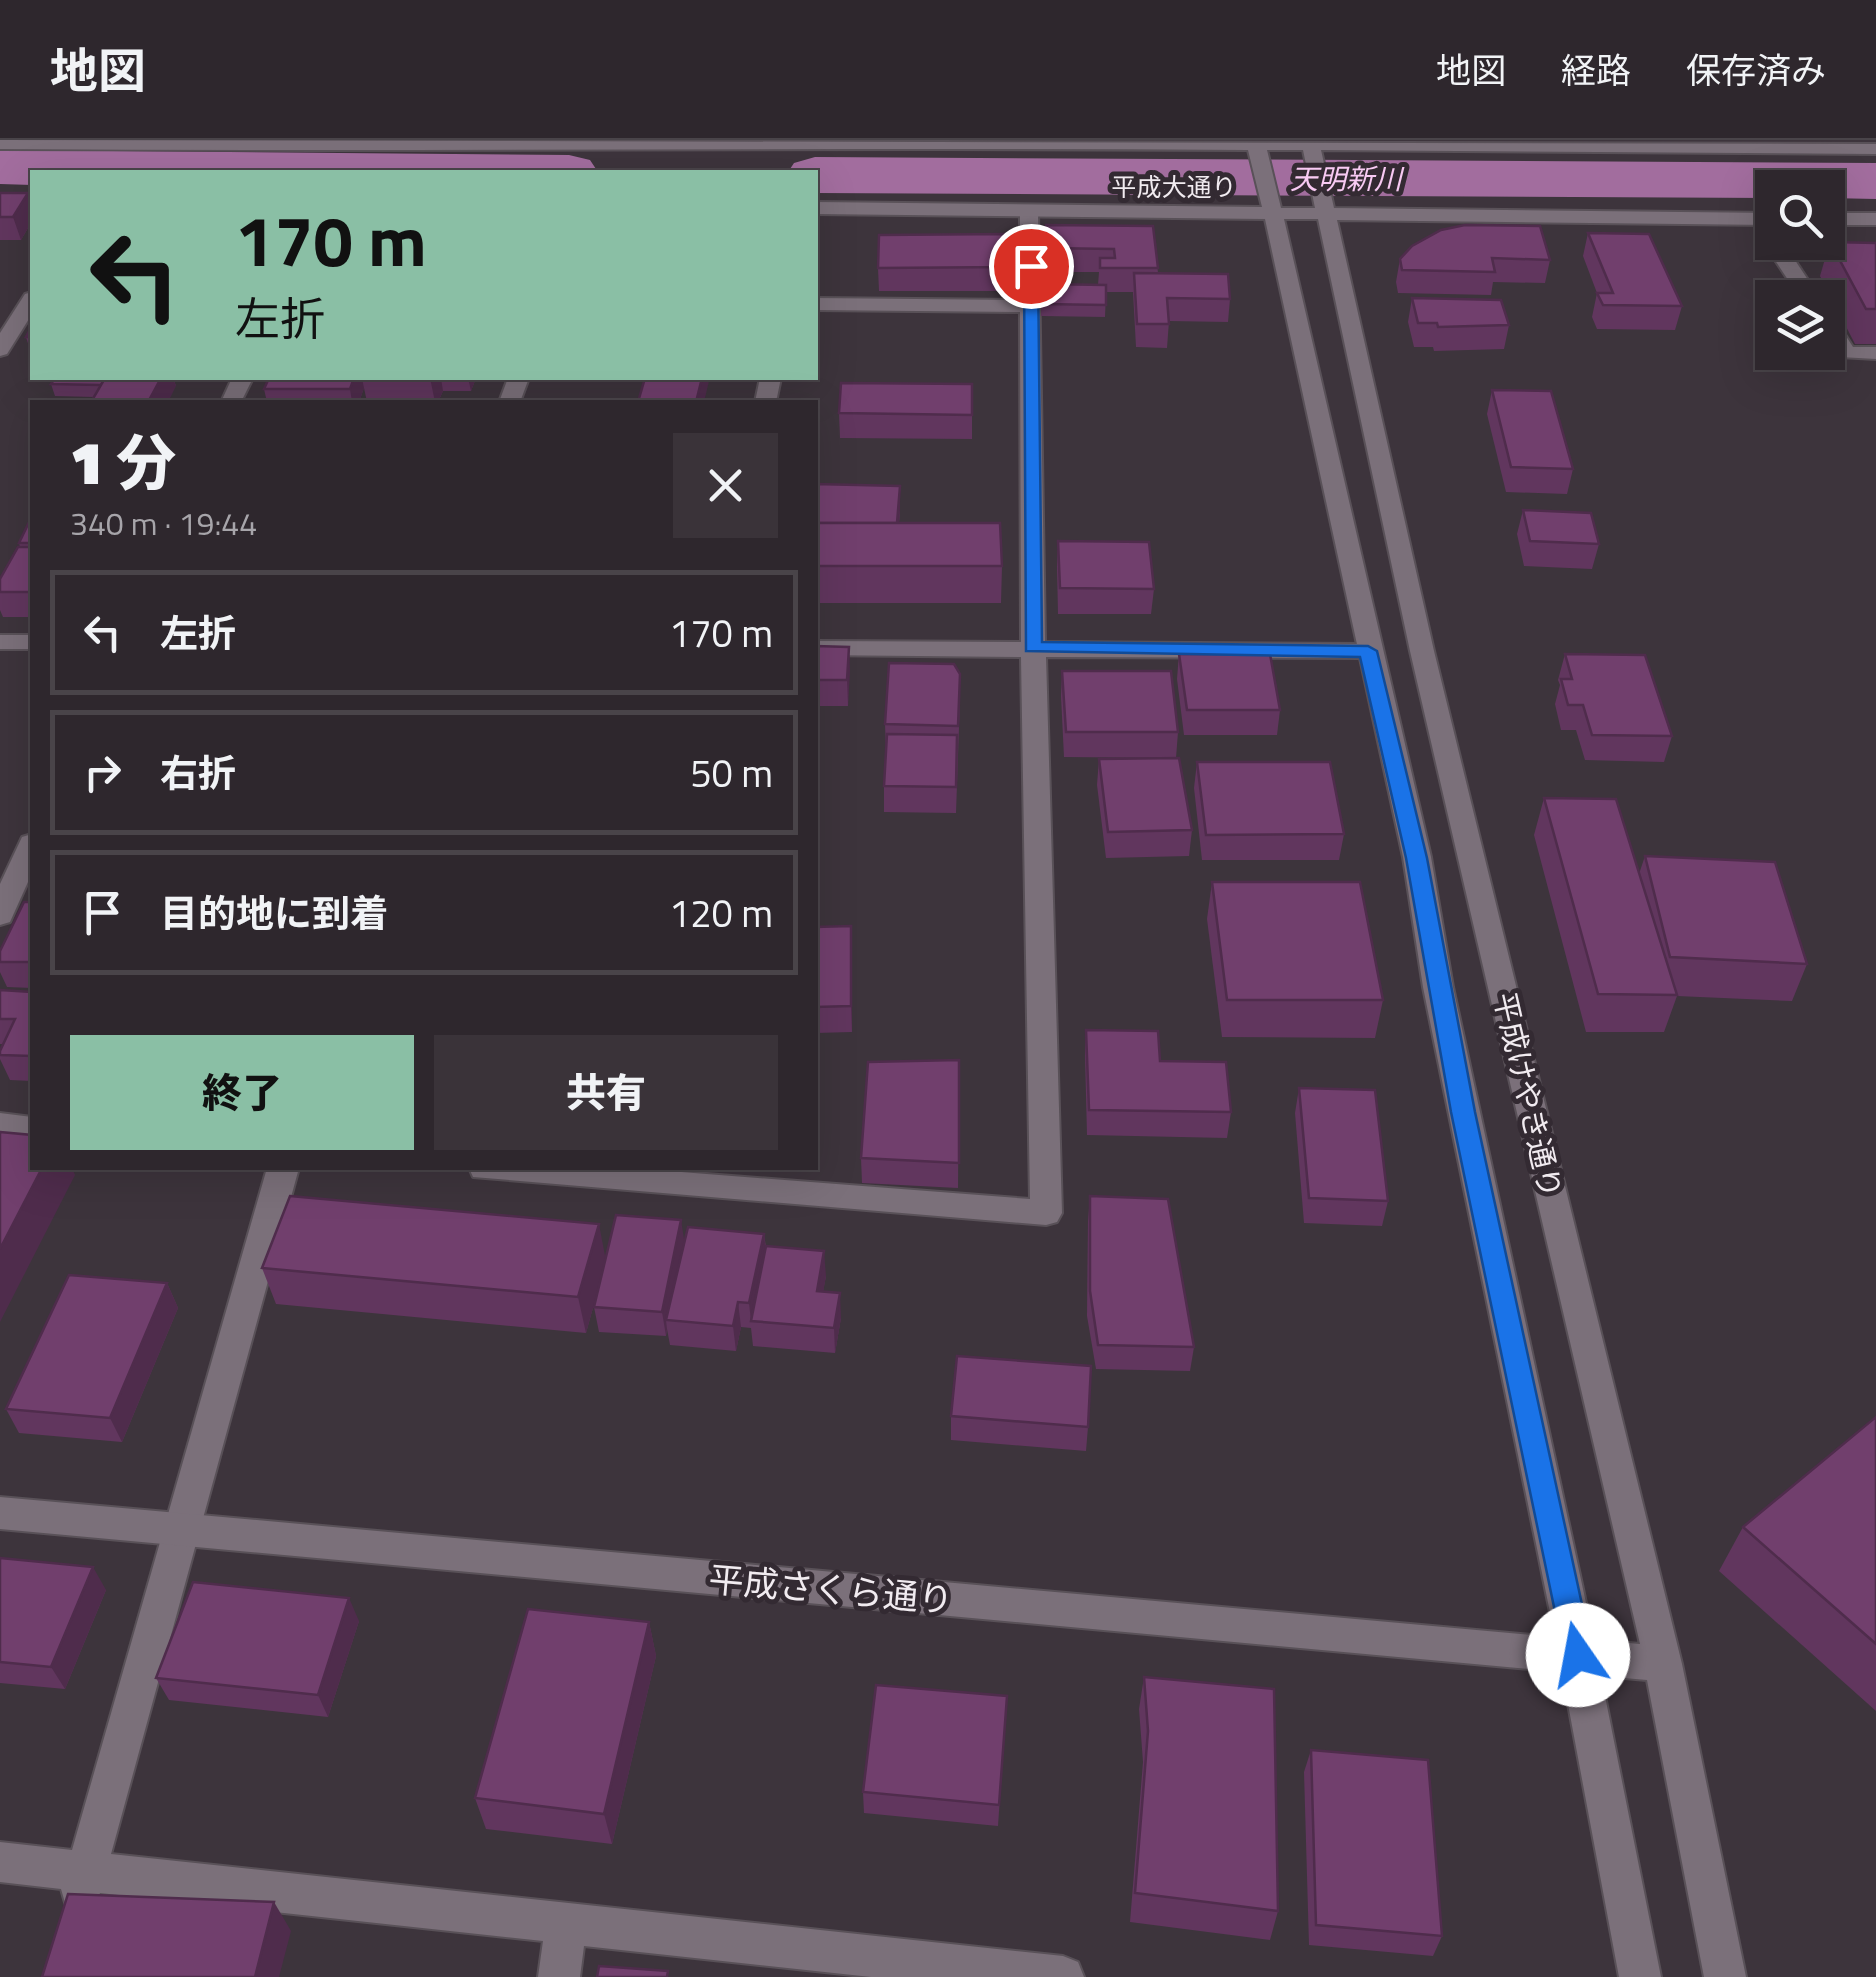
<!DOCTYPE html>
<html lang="ja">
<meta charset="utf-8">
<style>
body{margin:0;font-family:"Titillium Web","Noto Sans JP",sans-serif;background:#3a3339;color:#f1f3f6;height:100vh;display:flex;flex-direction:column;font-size:38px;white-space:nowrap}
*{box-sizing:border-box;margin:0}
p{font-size:32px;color:#a7a5aa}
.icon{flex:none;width:55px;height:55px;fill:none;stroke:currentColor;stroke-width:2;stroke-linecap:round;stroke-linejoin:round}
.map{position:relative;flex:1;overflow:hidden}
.panel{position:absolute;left:30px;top:260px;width:788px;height:770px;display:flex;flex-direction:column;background:#2e272d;border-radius:0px;box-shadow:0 10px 40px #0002,0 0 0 2px #494449}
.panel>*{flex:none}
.hud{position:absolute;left:30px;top:30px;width:788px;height:210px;border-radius:0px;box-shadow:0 10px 40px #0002,0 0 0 2px #494449;background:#8abfa5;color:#111;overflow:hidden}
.fabs{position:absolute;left:1755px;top:30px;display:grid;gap:20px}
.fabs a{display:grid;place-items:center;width:90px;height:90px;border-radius:0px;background:#2e272d;box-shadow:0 10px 40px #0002,0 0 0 2px #494449;font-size:50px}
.pin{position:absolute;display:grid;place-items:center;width:85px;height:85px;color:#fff;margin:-42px;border:5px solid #fff;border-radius:50%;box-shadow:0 2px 10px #0007}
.me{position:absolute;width:110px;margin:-55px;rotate:348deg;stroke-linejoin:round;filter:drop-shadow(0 0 8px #0008)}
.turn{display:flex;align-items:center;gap:35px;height:210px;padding:0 40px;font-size:45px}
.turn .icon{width:130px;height:130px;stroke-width:2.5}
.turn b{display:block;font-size:70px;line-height:85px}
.round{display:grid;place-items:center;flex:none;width:105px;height:105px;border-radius:0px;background:#3a3339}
.head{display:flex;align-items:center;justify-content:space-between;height:170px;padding:0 40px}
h1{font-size:60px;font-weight:800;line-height:75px}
.action{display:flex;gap:20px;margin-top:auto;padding:20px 40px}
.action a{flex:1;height:115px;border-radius:0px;background:#8abfa5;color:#111;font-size:40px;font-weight:800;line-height:115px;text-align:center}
.action a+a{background:#3a3339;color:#f1f3f6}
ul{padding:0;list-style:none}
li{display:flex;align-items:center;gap:30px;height:125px;margin:0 20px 15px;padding:0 20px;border:5px solid #494449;border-radius:0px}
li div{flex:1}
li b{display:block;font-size:38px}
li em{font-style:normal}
header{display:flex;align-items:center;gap:60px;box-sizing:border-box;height:140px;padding:0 50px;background:#2e272d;border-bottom:2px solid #494449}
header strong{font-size:48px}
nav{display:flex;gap:55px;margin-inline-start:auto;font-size:35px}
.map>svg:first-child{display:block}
</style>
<header>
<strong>地図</strong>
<nav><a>地図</a><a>経路</a><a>保存済み</a></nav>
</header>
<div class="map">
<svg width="1876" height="1837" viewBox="0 0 1876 1837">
<rect width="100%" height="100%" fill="#3d343c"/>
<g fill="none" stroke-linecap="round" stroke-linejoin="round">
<g fill="#a26d9e" fill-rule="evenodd">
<path d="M0,10L569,15L590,20L598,32H32V45L0,44Z"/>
<path d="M815,17L1876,23V59L1828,58V48H1772V58L815,53V32H788L794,23Z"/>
</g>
<defs>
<g id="minor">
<path d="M1029,65L1038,71L1045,502L1368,504L1380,511L1368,518L1046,517L1062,1073L1057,1082L1046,1085L473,1037L469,1028H630L1030,1059L1021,517L815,515V501L1021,502L1020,172L815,170V158L1020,160V71Z"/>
<path d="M1772,96V102H1783L1820,158H1800L1763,102Z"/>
<path d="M32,152V174L7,214L0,216V193L25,154Z"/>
<path d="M1828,177L1835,179L1853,207H1876V219L1840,217L1828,198Z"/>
<path d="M232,238H253L241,262H221Z"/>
<path d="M508,238H529L520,262H499Z"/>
<path d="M760,238H781L776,262H755Z"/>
<rect x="0" y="495" width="32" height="14"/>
<path d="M32,694V733L10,782L0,785V744L22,697Z"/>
<path d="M0,973L32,977V999L0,997Z"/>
<path d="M267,1028H299L111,1714L1063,1816L1078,1822L1084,1837H871L584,1806L580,1837H538L543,1801L100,1753L94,1766L80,1772L66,1766L61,1749L0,1742V1702L72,1710Z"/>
</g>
<g id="tertiary">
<path d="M0,0L1876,4V14L1321,10L1334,68L1772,73V85L1337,80L1434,511L1682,1524L1746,1837H1704L1647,1540L1601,1536L1661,1837H1619L1562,1532L0,1389V1357L1555,1497L1423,847L1403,717L1265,79L815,74V62L1262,67L1248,10C832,7 416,12 0,9ZM1267,10H1303L1315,68H1281ZM1284,79H1318L1410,511L1640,1504L1594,1500L1453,847L1431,717Z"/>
<rect x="1828" y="73" width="48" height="12"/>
</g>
</defs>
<use href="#minor" stroke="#595158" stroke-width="4"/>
<use href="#tertiary" stroke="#595158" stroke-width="4"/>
<use href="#minor" fill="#7b707a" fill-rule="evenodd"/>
<use href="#tertiary" fill="#7b707a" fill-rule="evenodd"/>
</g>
<g fill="#61365e">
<path d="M0,53H28L32,66V81L21,100H0Z"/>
<path d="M1046,85L1153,86L1158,133L1230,159L1228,182L1169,181L1167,208L1136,207L1133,152H1106L1105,177L1041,176L1042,144L1098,145L1099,132H1046Z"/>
<path d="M1588,93L1682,166L1675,190L1597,189L1592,177L1597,153L1583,116Z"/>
<path d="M1830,102L1876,103V204H1855L1820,136Z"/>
<path d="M1412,106L1550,120L1545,143L1493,142L1491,155L1398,153L1396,142L1400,119Z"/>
<path d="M1010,127V151H879L878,128Z"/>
<path d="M1412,158L1509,185L1504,209L1434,211L1433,207H1414L1408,182Z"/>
<path d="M32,186V216L26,197Z"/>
<path d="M55,238H196L194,240H174L176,246L94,257L55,256L51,244Z"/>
<path d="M269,238H476L471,251H443L438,262H367L364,248L359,262H267L264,249Z"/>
<path d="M972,244V299L840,298L839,273Z"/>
<path d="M1492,250L1573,329L1567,354L1506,352L1487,274Z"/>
<path d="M815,344L900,370L899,383L1002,426L1001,463H815Z"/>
<path d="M1523,370L1599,404L1592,429L1524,426L1517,394Z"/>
<path d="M32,376V477H3L0,470V439L20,407L19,403Z"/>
<path d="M1058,402L1154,449L1151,474H1058L1057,426Z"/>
<path d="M815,506L849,507L848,566H815Z"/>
<path d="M1179,514L1280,570L1277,595H1184L1177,539Z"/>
<path d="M1565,514L1672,596L1664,622L1585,620L1576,590H1561L1555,564L1560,545L1558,540Z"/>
<path d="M1062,531L1178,592L1176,618L1064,617L1061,556Z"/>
<path d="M960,559L956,673L884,672V646L886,610L885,584Z"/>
<path d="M1099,619L1192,690L1189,716L1106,718L1097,645Z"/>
<path d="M1197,622L1344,694L1339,720H1202L1194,648Z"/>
<path d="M1544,658L1639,734L1645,716L1807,824L1792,861L1677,856L1664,892H1586L1534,695Z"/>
<path d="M1212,742L1383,860L1375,898L1222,897L1207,779Z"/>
<path d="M32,762V848L7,847L0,832V811Z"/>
<path d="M815,787L852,812V892L815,893Z"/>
<path d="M0,850L32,852V941L10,940L0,919V911L4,904H0Z"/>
<path d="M1086,890L1160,921L1231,972L1227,998L1087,995L1085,915Z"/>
<path d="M959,920L958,1048L862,1043L861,1018Z"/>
<path d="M1299,948L1388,1061L1382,1086L1304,1083L1295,973Z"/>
<path d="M1090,1056L1194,1207L1190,1231L1096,1229L1087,1176L1088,1081Z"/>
<path d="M764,1094L766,1107L826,1136L823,1151L841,1178L835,1213L753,1206L751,1188L741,1187L736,1211L670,1205L667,1189L666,1196L599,1192L594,1167L602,1135L586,1193L276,1164L262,1128L606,1120L685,1103Z"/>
<path d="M167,1143L178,1168L122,1302L19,1293L6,1269Z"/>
<path d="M951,1276L1088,1287L1086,1311L951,1300Z"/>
<path d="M1876,1277V1571L1719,1431L1743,1387Z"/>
<path d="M0,1418L106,1450L65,1549L0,1543Z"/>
<path d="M359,1481L328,1577L169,1560L156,1538Z"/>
<path d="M649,1482L656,1516L612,1704L486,1689L475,1658Z"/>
<path d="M1144,1537L1278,1771L1270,1800L1130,1782L1143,1622L1139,1569Z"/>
<path d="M1007,1556L998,1686L864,1673L863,1652Z"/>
<path d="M1311,1610L1442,1796L1433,1816L1309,1805L1304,1632Z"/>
</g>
<g fill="#4f2c4c">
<path d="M28,53L32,66V81L21,100L13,77Z"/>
<path d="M161,238H173L176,246L168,262H148Z"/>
<path d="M354,238H362L364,248L359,262H352L350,249Z"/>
<path d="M430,238H441L443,251L438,262H435Z"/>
<path d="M468,238H476L471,251Z"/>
<path d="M702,238H708L709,241L704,262H696Z"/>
<path d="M900,346V370L897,413L896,388Z"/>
<path d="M849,507L850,532L848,566L847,540Z"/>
<path d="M851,786L852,812V892L851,866Z"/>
<path d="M42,1028H72L75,1035L0,1182V1109Z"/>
<path d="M681,1080L685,1105L666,1180L667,1189L666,1196L662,1172Z"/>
<path d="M599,1084L606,1121L586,1193L578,1157Z"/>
<path d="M764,1094L767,1119L751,1181L749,1163Z"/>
<path d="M824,1111L826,1136L819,1176L817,1151Z"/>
<path d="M167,1143L178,1168L122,1302L110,1278Z"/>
<path d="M840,1153L841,1178L835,1213L834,1188Z"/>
<path d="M738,1162L741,1187L736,1211L733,1186Z"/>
<path d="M93,1427L106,1450L65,1549L51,1527Z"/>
<path d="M349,1458L359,1481L328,1577L318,1555Z"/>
<path d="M649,1482L656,1516L612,1704L604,1674Z"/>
<path d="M274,1762L291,1791L279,1837H255Z"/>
</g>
<g fill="#713f6d" stroke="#4f2c4c" stroke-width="2.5">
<path d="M0,53H28L13,77H0Z"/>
<path d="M1046,85L1153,86L1158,128H1100V118H1115L1114,109L1047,108Z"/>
<path d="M1465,85L1540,86L1550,120L1492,118L1495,132L1402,130L1400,119L1412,106L1441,90Z"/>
<path d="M1588,93L1649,94L1682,166L1603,165L1597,153H1613Z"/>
<path d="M1008,94L1010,127L878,128L879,95Z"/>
<path d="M1830,102L1876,103V169H1866Z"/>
<path d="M1134,133L1228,134L1230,159L1167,158L1169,184H1137Z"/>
<path d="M1042,144L1106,145V165L1041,164Z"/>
<path d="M1412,158L1501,160L1509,185L1438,187L1437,183H1418Z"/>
<path d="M32,186V197H26Z"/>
<path d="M55,238H105L101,245L51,244Z"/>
<path d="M105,238H161L148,262H91Z"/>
<path d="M269,238H354L350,249H264Z"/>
<path d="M645,238H702L696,262H638Z"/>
<path d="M841,243L972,244V275L839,273Z"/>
<path d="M1492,250L1551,251L1573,329L1511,327Z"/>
<path d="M815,344L900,346L897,383H815Z"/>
<path d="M1523,370L1591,373L1599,404L1530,401Z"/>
<path d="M32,376V403H19Z"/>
<path d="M815,383H1000L1002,426H815Z"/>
<path d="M1058,401L1149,402L1154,449L1060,448Z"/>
<path d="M18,407H32V452H0V439Z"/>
<path d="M815,506L849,507L847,540H815Z"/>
<path d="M1179,514H1270L1280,570H1187Z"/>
<path d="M1565,514L1645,515L1672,596L1592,595L1583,565H1568L1561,539H1572Z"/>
<path d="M889,523L954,524L960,534L958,586L885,584Z"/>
<path d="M1062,531H1171L1178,592H1066Z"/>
<path d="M887,594L957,595L956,647L884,646Z"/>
<path d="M1179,618L1192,690L1108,692L1099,619Z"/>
<path d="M1197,622H1330L1344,694L1206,695Z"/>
<path d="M1544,658L1616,659L1677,855L1598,854Z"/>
<path d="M1645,716L1775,722L1807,824L1670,817Z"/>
<path d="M1212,742H1360L1383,860H1227Z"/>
<path d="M24,762H32V822H0V811Z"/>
<path d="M851,786V866L815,867V787Z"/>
<path d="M0,850L32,852V916L0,915V911L15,879H0Z"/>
<path d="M1086,890L1158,891L1160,921L1226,922L1231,972L1089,970Z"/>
<path d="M959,920V1023L861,1018L868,922Z"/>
<path d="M1299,948L1375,950L1388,1061L1309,1058Z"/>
<path d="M0,992L32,995V1028H42L0,1109Z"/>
<path d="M290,1056L599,1084L578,1157L262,1128Z"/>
<path d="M1090,1056L1168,1059L1194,1207L1098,1205L1090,1151Z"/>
<path d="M616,1075L681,1080L662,1172L594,1167Z"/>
<path d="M688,1087L764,1094L749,1163L738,1162L733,1186L666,1180Z"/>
<path d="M766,1106L824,1111L817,1151L840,1153L834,1188L751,1181Z"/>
<path d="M69,1135L167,1143L110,1278L6,1269Z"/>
<path d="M957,1216L1091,1226L1088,1287L951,1276Z"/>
<path d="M1876,1277V1504L1743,1387Z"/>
<path d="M0,1418L93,1427L51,1527L0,1522Z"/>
<path d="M193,1442L349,1458L318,1555L156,1538Z"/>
<path d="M528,1469L649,1482L604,1674L475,1658Z"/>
<path d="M1144,1537L1274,1549L1278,1771L1135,1753L1148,1591Z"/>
<path d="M876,1545L1007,1556L999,1665L863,1652Z"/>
<path d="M1311,1610L1428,1620L1442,1796L1316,1785Z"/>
<path d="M68,1754L274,1762L255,1837H42Z"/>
<path d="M599,1826L668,1831L667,1837H597Z"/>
</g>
<path fill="#1a73e8" stroke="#114b97" stroke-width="2.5" d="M1031,121L1038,126L1042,502L1368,506L1377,511L1427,718L1475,972L1593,1515L1589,1524L1578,1528L1568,1524L1564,1515L1451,972L1406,718L1360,517L1026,511L1024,126Z"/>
<g text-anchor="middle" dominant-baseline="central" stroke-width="10" stroke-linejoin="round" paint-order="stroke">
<g font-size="25" fill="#f1ebf0" stroke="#332a32">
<text x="1174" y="47">平成大通り</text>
</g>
<g font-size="28" font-style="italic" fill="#f8caf3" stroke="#332a32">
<text x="1346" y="38">天明新川</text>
</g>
<g font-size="30" fill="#f1ebf0" stroke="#332a32">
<text transform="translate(1528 955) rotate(77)">平成けやき通り</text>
</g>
<g font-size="35" fill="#f1ebf0" stroke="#332a32">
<text transform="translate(831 1449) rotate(5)">平成さくら通り</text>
</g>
</g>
</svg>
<div class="fabs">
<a><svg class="icon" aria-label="search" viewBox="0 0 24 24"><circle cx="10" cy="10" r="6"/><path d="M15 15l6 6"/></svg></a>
<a><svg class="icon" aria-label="layers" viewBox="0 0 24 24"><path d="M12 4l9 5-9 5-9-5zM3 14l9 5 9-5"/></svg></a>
</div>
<div class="pin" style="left:1031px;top:126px;background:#d93025"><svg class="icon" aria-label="arrive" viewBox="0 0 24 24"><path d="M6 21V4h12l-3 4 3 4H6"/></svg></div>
<svg class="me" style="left:1578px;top:1515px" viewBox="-20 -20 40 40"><circle r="19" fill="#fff"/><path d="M0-13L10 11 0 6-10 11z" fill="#1a73e8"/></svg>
<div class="hud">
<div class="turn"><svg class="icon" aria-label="left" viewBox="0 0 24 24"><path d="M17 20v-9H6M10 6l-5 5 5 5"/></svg><div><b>170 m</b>左折</div></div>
</div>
<section class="panel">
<div class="head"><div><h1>1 分</h1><p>340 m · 19:44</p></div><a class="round"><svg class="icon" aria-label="close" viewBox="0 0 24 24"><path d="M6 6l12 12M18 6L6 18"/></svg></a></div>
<ul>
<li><svg class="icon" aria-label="left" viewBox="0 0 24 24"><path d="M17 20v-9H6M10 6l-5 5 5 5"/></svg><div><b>左折</b></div><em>170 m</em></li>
<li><svg class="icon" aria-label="right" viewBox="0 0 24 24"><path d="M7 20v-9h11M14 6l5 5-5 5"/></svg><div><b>右折</b></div><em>50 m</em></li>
<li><svg class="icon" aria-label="arrive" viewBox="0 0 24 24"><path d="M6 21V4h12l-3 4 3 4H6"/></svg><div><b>目的地に到着</b></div><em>120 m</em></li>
</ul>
<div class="action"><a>終了</a><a>共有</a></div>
</section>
</div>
